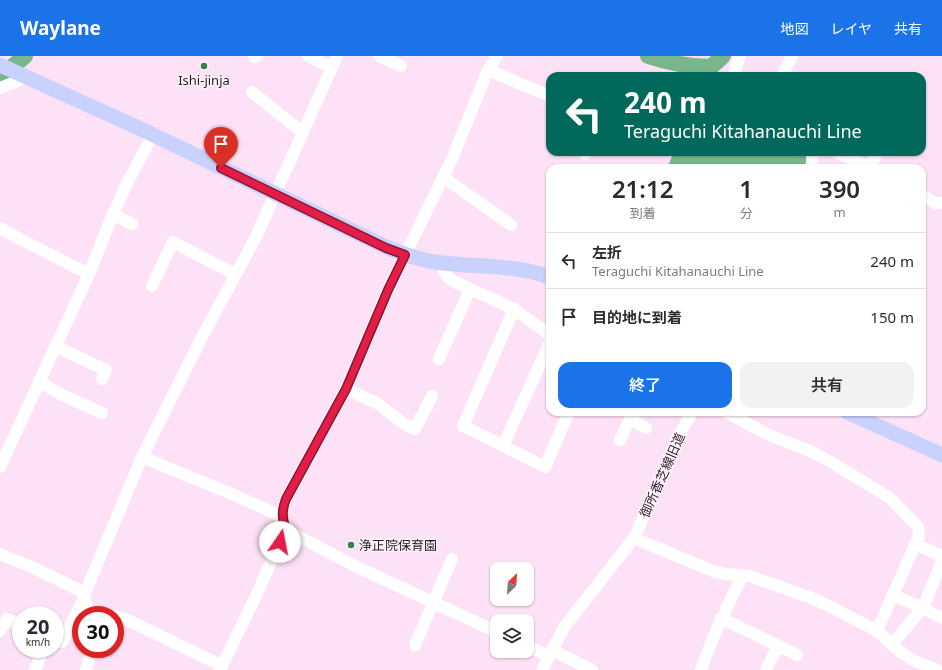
<!DOCTYPE html>
<html lang="ja">
<meta charset="utf-8">
<style>
body{margin:0;font-family:"Noto Sans","Noto Sans JP",sans-serif;background:#f2f2f3;color:#2b2b33;height:100vh;display:flex;flex-direction:column;font-size:15px;white-space:nowrap}
*{box-sizing:border-box;margin:0}
p{font-size:13px;color:#7c7c81}
.icon{flex:none;width:22px;height:22px;fill:none;stroke:currentColor;stroke-width:2;stroke-linecap:round;stroke-linejoin:round}
.map{position:relative;flex:1;overflow:hidden}
.sheet{position:absolute;left:546px;top:108px;width:380px;height:252px;display:flex;flex-direction:column;background:#fff;border-radius:12px;box-shadow:0 1px 3px #0004}
.sheet>*{flex:none}
.hud{position:absolute;left:546px;top:16px;width:380px;height:84px;border-radius:12px;box-shadow:0 1px 3px #0004;background:#00695c;color:#fff;overflow:hidden}
.needle{width:26px;rotate:25deg}
.buttons{position:absolute;left:490px;top:506px;display:grid;gap:8px}
.buttons a{display:grid;place-items:center;width:44px;height:44px;border-radius:8px;background:#fff;box-shadow:0 1px 3px #0004;font-size:20px}
.speed{position:absolute;left:12px;top:550px;display:flex;gap:8px;font-size:20px;font-weight:700;text-align:center}
.speed>*{display:grid;place-content:center;width:52px;height:52px;border-radius:50%;background:#fff;box-shadow:0 1px 3px #0004;line-height:1}
.speed small{font-size:10px;font-weight:400}
.speed .limit{border:6px solid #d22;background:#fff;color:#111}
.pin{position:absolute;display:grid;place-items:center;width:34px;height:34px;color:#fff;margin:-41px -17px;border-radius:50% 50% 50% 0;rotate:-45deg;box-shadow:0 0 4px #0007}
.pin .icon{rotate:45deg}
.me{position:absolute;width:44px;margin:-22px;rotate:12deg;stroke-linejoin:round;filter:drop-shadow(0 0 3px #0008)}
.turn{display:flex;align-items:center;gap:14px;height:84px;padding:0 12px;font-size:18px}
.turn .icon{width:52px;height:52px;stroke-width:2.5}
.turn b{display:block;font-size:28px;line-height:34px}
.eta{display:flex;justify-content:space-evenly;align-items:center;height:68px;text-align:center}
.eta b{font-size:24px;font-weight:600;line-height:28px}
.button{display:flex;gap:8px;margin-top:auto;padding:8px 12px}
.button a{flex:1;height:46px;border-radius:12px;background:#1a73e8;color:#fff;font-size:16px;font-weight:600;line-height:46px;text-align:center}
.button a+a{background:#f2f2f3;color:#2b2b33}
ul{padding:0;list-style:none}
li{display:flex;align-items:center;gap:12px;height:56px;padding:0 12px;border-top:1px solid #e1e1e2}
li div{flex:1}
li b{display:block;font-size:15px}
li em{font-style:normal}
header{display:flex;align-items:center;gap:24px;box-sizing:border-box;height:56px;padding:0 20px;background:#1a73e8;color:#fff}
header strong{font-size:19px}
nav{display:flex;gap:22px;margin-inline-start:auto;font-size:14px}
.map>svg:first-child{display:block}
</style>
<header>
<strong>Waylane</strong>
<nav><a>地図</a><a>レイヤ</a><a>共有</a></nav>
</header>
<div class="map">
<svg width="942" height="614" viewBox="0 0 942 614">
<rect width="100%" height="100%" fill="#fde1f6"/>
<path fill="#78b68c" d="M674,96H807L806,109L804,112H667Z"/>
<g fill="none" stroke-linecap="round" stroke-linejoin="round">
<g stroke="#78b68c" stroke-width="16">
<path d="M648,0C669,7 688,11 711,11L723,0"/>
<path d="M0,21L25,0"/>
</g>
<g stroke="#fff" stroke-width="12">
<path d="M254,0L255,1L257,0"/>
<path d="M308,0L332,12"/>
<path d="M379,0L401,10"/>
<path d="M488,14L550,40"/>
<path d="M733,20L740,0"/>
<path d="M782,20L792,0"/>
<path d="M0,32L27,21"/>
<path d="M252,36L303,77"/>
<path d="M836,96L872,112"/>
<path d="M585,98L586,96"/>
<path d="M811,112L812,106V96"/>
<path d="M870,112L877,96"/>
<path d="M443,121L511,169"/>
<path d="M922,139L935,147H942"/>
<path d="M113,158L132,168"/>
<path d="M0,172L16,181L89,218"/>
<path d="M442,207C444,215 445,220 453,225L514,253L550,279"/>
<path d="M152,230L173,186L236,219"/>
<path d="M514,253L463,370L545,411L569,356"/>
<path d="M55,290L106,314L102,323"/>
<path d="M439,303L470,233"/>
<path d="M39,325L60,338L102,357"/>
<path d="M346,333L377,347L404,368L415,373L432,340"/>
<path d="M726,356L769,379L810,395L831,406L890,442L918,471L919,476V480L877,575"/>
<path d="M630,363L646,372"/>
<path d="M620,384L633,356"/>
<path d="M503,390L550,286"/>
<path d="M142,401L239,441L282,461"/>
<path d="M0,411L89,218L113,158L128,125L153,79"/>
<path d="M634,482L715,516L726,518L750,520L814,543L831,551L877,575L898,594L905,599L913,604L937,614"/>
<path d="M915,488L942,500"/>
<path d="M0,498L34,512L85,537"/>
<path d="M893,539L923,552L942,562"/>
<path d="M90,557L106,559"/>
<path d="M91,559C87,551 84,546 85,537L142,401L203,279L256,181L337,0"/>
<path d="M115,560L125,563L136,568L222,610"/>
<path d="M721,562L797,599"/>
<path d="M0,575L7,563L21,569"/>
<path d="M497,576L355,510L290,476C280,466 281,455 286,443L346,333L388,234L452,103L488,14L497,0"/>
<path d="M55,583L62,586L84,542"/>
<path d="M892,588L923,552L942,505"/>
<path d="M415,589L452,503"/>
<path d="M527,590L549,600"/>
<path d="M552,594L592,614"/>
<path d="M35,614L43,593"/>
<path d="M86,614L92,593"/>
<path d="M220,614L255,542L286,472"/>
<path d="M542,614L565,570L634,482L640,469L675,387L692,356"/>
<path d="M701,614C712,581 727,550 743,519"/>
<path d="M766,614L778,590"/>
</g>
<g stroke="#c8d2fc" stroke-width="15">
<path d="M0,9L143,74L386,191C400,197 414,202 429,205C469,212 511,207 550,221"/>
<path d="M847,356L942,399"/>
</g>
</g>
<g fill="none" stroke-linecap="round" stroke-linejoin="round">
<defs>
<path id="route" d="M221,112L386,192L405,199L388,234L346,333L286,443C282,453 281,462 286,472L280,486"/>
</defs>
<use href="#route" stroke="#92132f" stroke-width="10"/>
<use href="#route" stroke="#e11d48" stroke-width="7"/>
</g>
<g fill="#328151" stroke="#fef4fc" stroke-width="1.5">
<circle cx="204" cy="10" r="4"/>
<circle cx="351" cy="489" r="4"/>
</g>
<g text-anchor="middle" dominant-baseline="central" stroke-width="3" stroke-linejoin="round" paint-order="stroke">
<g font-size="13" fill="#2b1b28" stroke="#fef4fc">
<text x="204" y="24">Ishi-jinja</text>
<text x="359" y="489" text-anchor="start">浄正院保育園</text>
</g>
<g font-size="13" fill="#2b1b28" stroke="#fef4fc">
<text transform="translate(662 419) rotate(-66)">御所香芝線旧道</text>
</g>
</g>
</svg>
<div class="buttons">
<a><svg class="needle" viewBox="-14 -14 28 28"><path d="M0-13l5 13h-10z" fill="#e53935"/><path d="M0 13l5-13h-10z" fill="#7c7c81"/></svg></a>
<a><svg class="icon" aria-label="layers" viewBox="0 0 24 24"><path d="M12 4l9 5-9 5-9-5zM3 14l9 5 9-5"/></svg></a>
</div>
<div class="speed"><div>20<small>km/h</small></div><div class="limit">30</div></div>
<div class="pin" style="left:221px;top:112px;background:#d93025"><svg class="icon" aria-label="arrive" viewBox="0 0 24 24"><path d="M6 21V4h12l-3 4 3 4H6"/></svg></div>
<svg class="me" style="left:280px;top:486px" viewBox="-20 -20 40 40"><circle r="19" fill="#fff"/><path d="M0-13L10 11 0 6-10 11z" fill="#e11d48"/></svg>
<div class="hud">
<div class="turn"><svg class="icon" aria-label="left" viewBox="0 0 24 24"><path d="M17 20v-9H6M10 6l-5 5 5 5"/></svg><div><b>240 m</b>Teraguchi Kitahanauchi Line</div></div>
</div>
<section class="sheet">
<div class="eta">
<div><b>21:12</b><p>到着</p></div>
<div><b>1</b><p>分</p></div>
<div><b>390</b><p>m</p></div>
</div>
<ul>
<li><svg class="icon" aria-label="left" viewBox="0 0 24 24"><path d="M17 20v-9H6M10 6l-5 5 5 5"/></svg><div><b>左折</b><p>Teraguchi Kitahanauchi Line</p></div><em>240 m</em></li>
<li><svg class="icon" aria-label="arrive" viewBox="0 0 24 24"><path d="M6 21V4h12l-3 4 3 4H6"/></svg><div><b>目的地に到着</b></div><em>150 m</em></li>
</ul>
<div class="button"><a>終了</a><a>共有</a></div>
</section>
</div>
